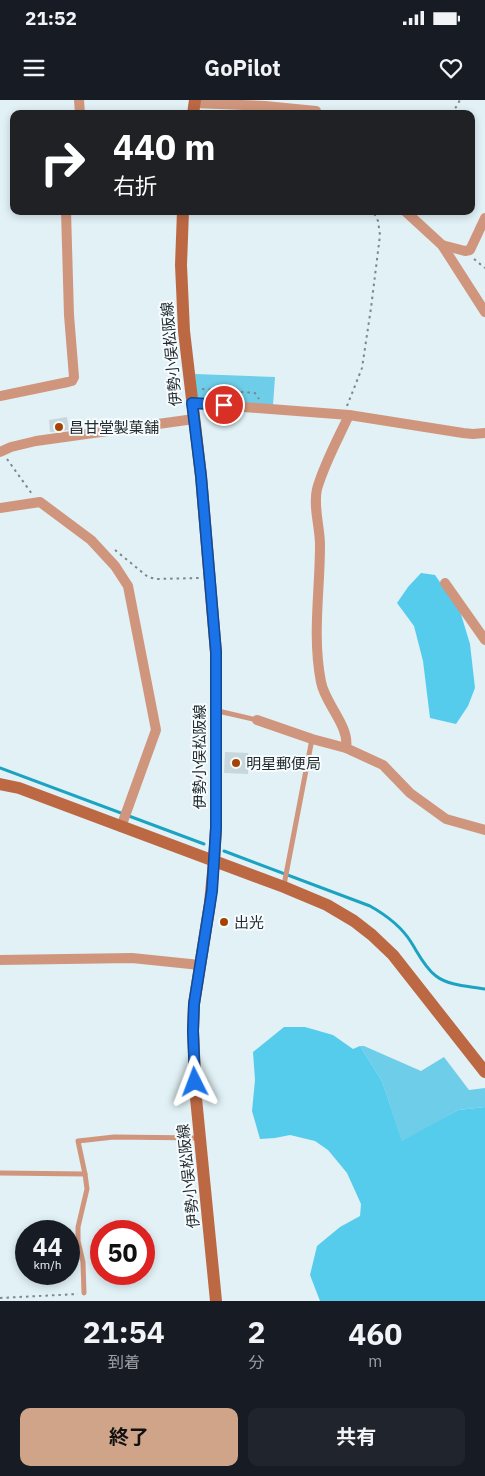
<!DOCTYPE html>
<html lang="ja">
<meta charset="utf-8">
<style>
body{margin:0;font-family:"IBM Plex Sans","Noto Sans JP",sans-serif;background:#20242c;color:#f1f3f6;height:100vh;display:flex;flex-direction:column;font-size:19px;white-space:nowrap}
*{box-sizing:border-box;margin:0}
p{font-size:16px;color:#9ea1a6}
.icon{flex:none;width:28px;height:28px;fill:none;stroke:currentColor;stroke-width:2;stroke-linecap:round;stroke-linejoin:round}
.map{position:relative;height:1201px;overflow:hidden}
.panel{display:flex;flex-direction:column;background:#171b24;flex:1}
.panel>*{flex:none}
.top-card{position:absolute;left:10px;top:10px;width:465px;height:105px;border-radius:10px;box-shadow:0 2px 8px #0003;background:#202124;color:#fff;overflow:hidden}
.speed{position:absolute;left:15px;top:1120px;display:flex;gap:10px;font-size:25px;font-weight:700;text-align:center}
.speed>*{display:grid;place-content:center;width:65px;height:65px;border-radius:50%;background:#171b24;box-shadow:0 2px 8px #0003;line-height:1}
.speed small{font-size:12px;font-weight:400}
.speed .limit{border:8px solid #d22;background:#fff;color:#111}
.pin{position:absolute;display:grid;place-items:center;width:42px;height:42px;color:#fff;margin:-21px;border:2px solid #fff;border-radius:50%;box-shadow:0 1px 5px #0007}
.me{position:absolute;width:55px;margin:-28px;rotate:357deg;stroke-linejoin:round;filter:drop-shadow(0 0 4px #0008)}
.turn{display:flex;align-items:center;gap:18px;height:105px;padding:0 20px;font-size:22px}
.turn .icon{width:65px;height:65px;stroke-width:2.5}
.turn b{display:block;font-size:35px;line-height:42px}
.eta{display:flex;justify-content:space-evenly;align-items:center;height:85px;text-align:center}
.eta b{font-size:30px;font-weight:700;line-height:35px}
.primary-button{display:flex;gap:10px;margin-top:auto;padding:10px 20px}
.primary-button a{flex:1;height:58px;border-radius:10px;background:#cfa489;color:#111;font-size:20px;font-weight:700;line-height:58px;text-align:center}
.primary-button a+a{background:#20242c;color:#f1f3f6}
.status{display:flex;justify-content:space-between;align-items:center;height:35px;padding:0 25px;background:#171b24;direction:ltr}
.status svg{height:14px;fill:currentColor}
header{display:flex;justify-content:space-between;align-items:center;height:65px;padding:0 20px;background:#171b24;font-size:22px;font-weight:700}
.map>svg:first-child{display:block}
</style>
<div class="status"><b>21:52</b><svg viewBox="0 0 49 12"><path d="M0 12V9h3v3zM5 12V6h3v6zM10 12V3h3v9zM15 12V0h3v12zM26 1h20v11H26zM47 4h2v5h-2z"/></svg></div>
<header><svg class="icon" aria-label="menu" viewBox="0 0 24 24"><path d="M4 6h16M4 12h16M4 18h16"/></svg>GoPilot<svg class="icon" aria-label="heart" viewBox="0 0 24 24"><path d="M12 20l-8-8c-3-5 5-10 8-4 3-6 11-1 8 4z"/></svg></header>
<div class="map">
<svg width="485" height="1201" viewBox="0 0 485 1201">
<rect width="100%" height="100%" fill="#e1f1f6"/>
<g fill="#6ecde8">
<path d="M195,274L275,277L273,305L197,299Z"/>
<path d="M360,946H364L421,971L444,957L469,990L485,988V1007L458,1010L402,1042L382,981Z"/>
</g>
<g fill="#56cced">
<path d="M421,473L435,475L460,511L470,544L475,588L468,606L456,624L430,618L423,561L414,526L397,503L408,487Z"/>
<path d="M284,927H305L333,935L353,949L360,946L382,981L402,1041L458,1010L485,1007V1201H320L310,1175L317,1146L340,1127L360,1116L361,1104L347,1073L328,1050L315,1041L290,1035L275,1038L260,1039L252,1011L255,980L253,952Z"/>
</g>
<g fill="none" stroke-linecap="round" stroke-linejoin="round">
<g stroke="#1ca3c2" stroke-width="3">
<path d="M0,668L204,744"/>
<path d="M224,751L370,806C386,815 401,826 411,842C418,853 425,868 436,876C449,886 469,886 485,889"/>
</g>
</g>
<g fill="#c7d7dc">
<path d="M67,317L69,330L50,332L49,320Z"/>
<path d="M225,652L248,653V674L224,673Z"/>
</g>
<g fill="none" stroke-linecap="round" stroke-linejoin="round">
<g stroke="#7c878a" stroke-width="2" stroke-dasharray="2.5 4" stroke-linecap="butt">
<path d="M452,14L460,0"/>
<path d="M474,159L485,168"/>
<path d="M202,289L255,293L259,299"/>
<path d="M347,306L362,268L371,208L380,135L378,121L373,111"/>
<path d="M7,359L32,394"/>
<path d="M115,450L148,477L156,479L200,478"/>
<path d="M0,1198L78,1194"/>
</g>
<g stroke="#d0967d" stroke-width="5">
<path d="M218,611L257,620"/>
<path d="M284,785L312,639"/>
<path d="M0,1073L85,1074L87,1089L78,1127V1141L83,1162L84,1193"/>
<path d="M85,1074L78,1041L114,1037L200,1038"/>
</g>
<g stroke="#d0967d" stroke-width="10">
<path d="M79,0L80,14"/>
<path d="M194,3L265,6L316,11L317,14"/>
<path d="M405,111L442,145L485,212"/>
<path d="M442,145L465,151L470,150L485,118"/>
<path d="M0,296L68,282L72,281L74,277L69,215L66,111"/>
<path d="M192,303L349,315L463,333L473,334L485,333"/>
<path d="M0,352L11,347L36,341L194,319"/>
<path d="M0,408L40,402L91,440L115,466L128,486L156,630L121,727"/>
<path d="M445,483L485,540"/>
<path d="M257,620L312,639L346,648L383,665L410,693L446,719L485,730"/>
<path d="M346,648C350,626 325,604 321,582C312,536 320,491 320,445C320,427 313,407 317,389C324,364 338,339 349,315"/>
<path d="M0,860L132,858L200,865"/>
</g>
<g stroke="#bc6943" stroke-width="12">
<path d="M193,14L195,0"/>
<path d="M183,111L181,165L184,231L201,376L216,553V728L214,762L210,803L194,904L193,931L196,998L216,1201"/>
<path d="M0,684L19,688L284,787L327,805L354,821L372,835L393,855L485,972"/>
</g>
</g>
<g fill="none" stroke-linecap="round" stroke-linejoin="round">
<defs>
<path id="route" d="M195,982L193,931L194,904L212,791L216,728V552L201,376L192,303L224,305"/>
</defs>
<use href="#route" stroke="#114b97" stroke-width="12"/>
<use href="#route" stroke="#1a73e8" stroke-width="9"/>
</g>
<g fill="#a54303" stroke="#f6fcff" stroke-width="2">
<circle cx="59" cy="327" r="5"/>
<circle cx="236" cy="663" r="5"/>
<circle cx="224" cy="822" r="5"/>
</g>
<g text-anchor="middle" dominant-baseline="central" stroke-width="4" stroke-linejoin="round" paint-order="stroke">
<g font-size="15" fill="#252c2d" stroke="#f6fcff">
<text transform="translate(171 254) rotate(-95)">伊勢小俣松阪線</text>
<text transform="translate(199 657) rotate(-90)">伊勢小俣松阪線</text>
<text transform="translate(188 1076) rotate(-96)">伊勢小俣松阪線</text>
</g>
<g font-size="15" fill="#252c2d" stroke="#f6fcff" text-anchor="start">
<text x="69" y="327">昌甘堂製菓舗</text>
<text x="246" y="663">明星郵便局</text>
<text x="234" y="822">出光</text>
</g>
</g>
</svg>
<div class="speed"><div>44<small>km/h</small></div><div class="limit">50</div></div>
<div class="pin" style="left:224px;top:305px;background:#d93025"><svg class="icon" aria-label="arrive" viewBox="0 0 24 24"><path d="M6 21V4h12l-3 4 3 4H6"/></svg></div>
<svg class="me" style="left:195px;top:982px" viewBox="-20 -20 40 40"><path d="M0-17L14 15 0 8-14 15z" fill="#1a73e8" stroke="#fff" stroke-width="4"/></svg>
<div class="top-card">
<div class="turn"><svg class="icon" aria-label="right" viewBox="0 0 24 24"><path d="M7 20v-9h11M14 6l5 5-5 5"/></svg><div><b>440 m</b>右折</div></div>
</div>
</div>
<section class="panel">
<div class="eta">
<div><b>21:54</b><p>到着</p></div>
<div><b>2</b><p>分</p></div>
<div><b>460</b><p>m</p></div>
</div>
<div class="primary-button"><a>終了</a><a>共有</a></div>
</section>
